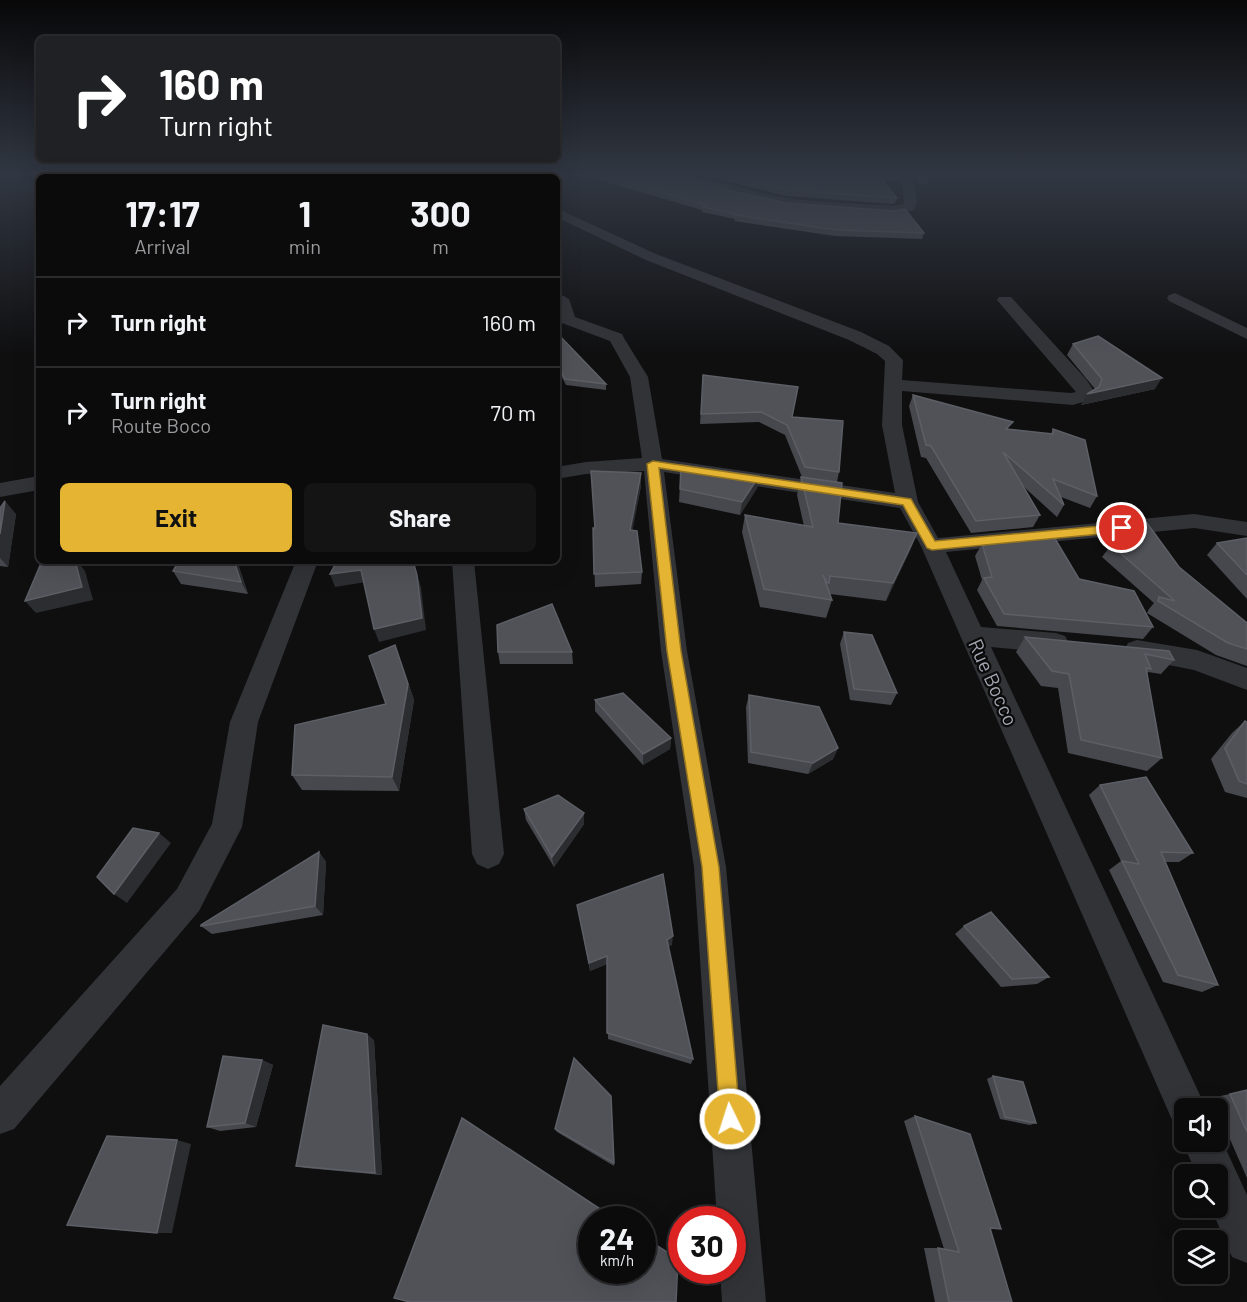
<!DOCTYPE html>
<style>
body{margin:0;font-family:Barlow,sans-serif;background:#141415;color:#f1f3f6;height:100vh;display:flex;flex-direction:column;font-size:22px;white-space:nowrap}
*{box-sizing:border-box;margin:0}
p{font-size:20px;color:#9a9b9d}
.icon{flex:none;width:33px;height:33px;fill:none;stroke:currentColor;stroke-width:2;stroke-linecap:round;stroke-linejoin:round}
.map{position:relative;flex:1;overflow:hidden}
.sheet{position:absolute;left:36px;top:174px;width:524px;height:390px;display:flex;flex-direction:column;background:#0b0b0c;border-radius:9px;box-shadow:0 6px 24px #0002,0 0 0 2px #2b2b2d}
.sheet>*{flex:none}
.guide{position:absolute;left:36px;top:36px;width:524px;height:126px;border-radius:9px;box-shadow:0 6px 24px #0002,0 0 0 2px #2b2b2d;background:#202124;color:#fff;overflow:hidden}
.controls{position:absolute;left:1174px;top:1098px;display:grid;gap:12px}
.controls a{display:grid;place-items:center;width:54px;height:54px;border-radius:9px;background:#0b0b0c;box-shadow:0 6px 24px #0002,0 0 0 2px #2b2b2d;font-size:30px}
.speed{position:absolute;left:578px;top:1206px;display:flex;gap:12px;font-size:30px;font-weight:700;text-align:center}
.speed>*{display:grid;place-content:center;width:78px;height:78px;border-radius:50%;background:#0b0b0c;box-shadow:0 6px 24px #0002,0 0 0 2px #2b2b2d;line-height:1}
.speed small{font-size:15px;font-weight:400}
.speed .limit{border:9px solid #d22;background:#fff;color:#111}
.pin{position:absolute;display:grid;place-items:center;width:51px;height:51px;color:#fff;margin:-26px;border:3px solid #fff;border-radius:50%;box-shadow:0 2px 6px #0007}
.me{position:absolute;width:66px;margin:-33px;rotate:356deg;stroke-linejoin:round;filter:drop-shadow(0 0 4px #0008)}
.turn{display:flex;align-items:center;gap:21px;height:126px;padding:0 24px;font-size:27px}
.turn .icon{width:78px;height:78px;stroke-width:2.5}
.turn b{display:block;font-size:42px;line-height:51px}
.eta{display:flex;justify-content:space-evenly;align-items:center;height:102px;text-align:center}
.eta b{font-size:36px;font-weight:700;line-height:42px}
.button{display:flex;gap:12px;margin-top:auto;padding:12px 24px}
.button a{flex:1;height:69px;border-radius:9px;background:#e5b432;color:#111;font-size:24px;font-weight:700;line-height:69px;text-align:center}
.button a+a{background:#141415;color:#f1f3f6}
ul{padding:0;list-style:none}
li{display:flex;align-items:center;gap:18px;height:90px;padding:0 24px;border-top:2px solid #2b2b2d}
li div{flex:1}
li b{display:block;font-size:22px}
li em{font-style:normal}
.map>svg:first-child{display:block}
</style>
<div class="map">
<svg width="1247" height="1302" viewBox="0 0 1247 1302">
<rect width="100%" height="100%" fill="#0f0f10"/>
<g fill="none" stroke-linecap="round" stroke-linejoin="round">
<g fill="#323337" fill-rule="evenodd">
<path d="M263,173H275L274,177H262Z"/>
<path d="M483,173H496L499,177H486Z"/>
<path d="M666,173C707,173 746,193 787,198C822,203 858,203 893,206L904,204L902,180L908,176L914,180L917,202L914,210L893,214L787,206L735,195Z"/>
<path d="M556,208L656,254L861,332L889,346L903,360L902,380L1071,393L1076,392L997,300L999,297H1011L1086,379L1094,391C1092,401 1082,402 1073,405L902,391V425L918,502L938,538L1194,514L1247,522V536L1194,528L946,552L981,627L1056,633L1065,636L1069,643L1065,650L1056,653L991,647L1206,1108H1185V1126L1173,1122L921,546L900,508L664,472L687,651L726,867L766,1302H722L720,1270H732V1220H717L694,867L661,651L644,471L586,474L556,479V467L586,462L642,458L630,377L610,341L562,323L556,307V292L569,299L575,317L622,334L624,338L648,377L662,459L895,493L882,425L885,361L877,354L849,340L646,260L556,217Z"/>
<path d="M1175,293L1247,328V339L1169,301L1167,298L1169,295Z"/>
<path d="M39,476V490L0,497V483Z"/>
<path d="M296,561H318L258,722L242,827L199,911L14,1129L0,1134V1086L177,889L212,824L230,722Z"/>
<path d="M452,561H474L504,854L499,864L488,869L477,864L472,854Z"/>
<path d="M1137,640L1197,650L1247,668V690L1194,670L1128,657L1124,650L1128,643Z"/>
<path d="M1218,1132L1247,1195V1263L1232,1257L1211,1208H1218V1174H1197L1182,1142L1185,1136V1142H1218Z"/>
</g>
</g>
<g fill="#47484d">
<path d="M576,173H676L735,192L924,233L922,239L835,236L734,221L735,219L702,212V210Z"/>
<path d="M689,173H924L928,179L927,184L917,183L915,178L909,174L901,178L900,181L883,180L897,198L895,203L893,204L787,196L697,174Z"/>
<path d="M556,332L606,384V390L566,385L556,366Z"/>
<path d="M1073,344L1155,389L1081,405L1095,389L1067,355Z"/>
<path d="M703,375L792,417L839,472L837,482L838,523L917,533L886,601L830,594L832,600L826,618L760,607L742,532L745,515L804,526L797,495L801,477H802L785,435L759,422L700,424Z"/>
<path d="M913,395L1009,429L1051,434L1053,429L1097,496L1090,508L1061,497L1064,505L1057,517L1024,487L1040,515L1033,527L971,533L926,458L921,457L909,406Z"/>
<path d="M681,465L759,476L757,488L740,515L679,502Z"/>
<path d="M641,486L632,530L642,572L641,584L595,587L593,528H594Z"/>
<path d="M0,508L16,514L8,567L0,566Z"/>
<path d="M988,538L1079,579L1153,627L1143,639L997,626L977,590L982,580L975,556L982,544H985Z"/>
<path d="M1247,538V599L1207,555L1217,543Z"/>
<path d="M1111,545L1179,567L1247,623V666L1216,655L1147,613L1149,609L1154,603L1102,557Z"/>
<path d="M179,561H237L248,594L181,584L173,571Z"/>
<path d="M844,632L897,693L891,705L850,700L840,644Z"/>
<path d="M1025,637L1169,651L1174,660L1161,674L1148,672L1147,674L1162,758L1147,771L1068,753L1058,688L1041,686L1016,652Z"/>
<path d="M498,652H572L573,664H500Z"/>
<path d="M401,661L414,700L399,791L302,790L292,775L386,704Z"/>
<path d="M749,695L838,748L833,759L808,774L748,763L746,707Z"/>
<path d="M595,700L671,738L670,749L643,765L595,711Z"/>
<path d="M1245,721L1247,722V798L1225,792L1211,759L1232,733Z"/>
<path d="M1100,785L1193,853L1179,862H1165L1218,985L1202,992L1163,982L1109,870L1121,861L1089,795Z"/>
<path d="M524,809L584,824L554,867L526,820Z"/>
<path d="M319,852L326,862L323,915L212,934L201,926Z"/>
<path d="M577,905L672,945L668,946L693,1059L691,1064L608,1039L607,964L590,971Z"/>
<path d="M964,926L1049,977L1037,984L1001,987L955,934Z"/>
<path d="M374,1040L382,1175L306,1168L296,1166Z"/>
<path d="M262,1060L273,1065L256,1127L220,1131L207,1127Z"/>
<path d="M993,1076L1036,1123L1030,1125L1000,1119L987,1079Z"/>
<path d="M1247,1090V1178L1218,1112V1108H1216L1212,1098Z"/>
<path d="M611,1096L614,1166L557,1132L555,1129Z"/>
<path d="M915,1116L1001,1229H990L1012,1302H935L924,1248H938L944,1249L904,1121Z"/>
</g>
<g fill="#2c2d30">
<path d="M902,173H910L901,178Z"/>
<path d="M1162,378L1155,389L1081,405L1087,394Z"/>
<path d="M641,473V486L630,543V530Z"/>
<path d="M759,476L757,488L740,515L742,502Z"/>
<path d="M5,501L16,514L8,567L0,558V534Z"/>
<path d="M917,533L910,551L886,601L893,583Z"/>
<path d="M75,561H77L85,571L93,600L36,613L25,601Z"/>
<path d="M234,561H237L248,594L241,582Z"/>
<path d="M361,570L366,582L335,587L330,574Z"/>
<path d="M417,575L421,587L426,630L379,642L374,629Z"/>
<path d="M395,645L414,700L399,791L392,777Z"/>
<path d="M671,738L670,749L643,765V754Z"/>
<path d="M838,748L833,759L808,774L813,763Z"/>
<path d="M584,813V824L554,867L552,857Z"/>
<path d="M159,833L171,843L127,903L114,894Z"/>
<path d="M319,852L326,862L323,915L315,906Z"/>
<path d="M673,936L672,945L666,948L667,940Z"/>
<path d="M607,956V964L590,971L589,963Z"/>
<path d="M367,1034L374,1040L382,1175L375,1173Z"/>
<path d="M262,1060L273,1065L256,1127L245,1123Z"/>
<path d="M177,1140L191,1144L172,1233H157Z"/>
</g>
<g fill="#505258" stroke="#5d5f66" stroke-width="1.5">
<path d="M594,173H676L735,192L787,203L894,211L905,209L924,233L836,230L735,215L736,214L703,207L705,205Z"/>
<path d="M716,173H902L901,176L878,174L897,198H894L788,190Z"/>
<path d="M917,173H924L928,179L918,178Z"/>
<path d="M556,332L606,384L565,379L556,361Z"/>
<path d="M1098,336L1162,378L1087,394L1099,387L1102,379L1073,344Z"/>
<path d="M703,375L798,387L792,417L843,421L839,472L805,467L787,425L761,412L701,414Z"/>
<path d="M913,395L1013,422L1006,429L1053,434V429L1085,440L1097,496L1053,479L1064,505L1003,452L1040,515L976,521L931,446L926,445Z"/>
<path d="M681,465L759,476L742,502L680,489Z"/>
<path d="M591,471L641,473L630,530L637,531L642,572L594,574L593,528H595Z"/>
<path d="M801,477L842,483L838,523L917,533L893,583L830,576L829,583H827L823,575L832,600L764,589L745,515L813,527Z"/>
<path d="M5,501L0,534V508Z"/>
<path d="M1147,523L1179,567L1247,623V649L1228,643L1158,601L1159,597L1175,601L1111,545L1137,524Z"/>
<path d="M1051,532L1079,579L1134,591L1153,627L1004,614L984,578L992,577L982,544L991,543L988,538Z"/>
<path d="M1247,538V575L1217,543Z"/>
<path d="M42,561H75L82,587L25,601Z"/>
<path d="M179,561H234L241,582L173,571Z"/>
<path d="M337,561H413L417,575L422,618L374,629L361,570L330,574Z"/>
<path d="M552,604L572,652H498L497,625Z"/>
<path d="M844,632L872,635L897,693L854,689Z"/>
<path d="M1025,637L1169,651L1174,660L1145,654L1151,669L1146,668L1162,758L1081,740L1069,674L1052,671Z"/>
<path d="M395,645L408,684L392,777L292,775L295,725L386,704L369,656Z"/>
<path d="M623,693L671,738L643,754L595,700Z"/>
<path d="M749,695L819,707L838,748L813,763L751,752Z"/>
<path d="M1245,721L1247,722V784L1239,781L1225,748Z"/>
<path d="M1146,777L1193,853L1161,852L1218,985L1178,975L1122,861L1139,864L1100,785Z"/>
<path d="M558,795L584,813L552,857L524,809Z"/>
<path d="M133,828L159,833L114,894L97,877Z"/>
<path d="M319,852L315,906L201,926V925Z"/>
<path d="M663,874L673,936L667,940L693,1059L607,1033V956L589,963L577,905Z"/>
<path d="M991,912L1049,977L1012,979L964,926Z"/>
<path d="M323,1025L367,1034L375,1173L296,1166Z"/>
<path d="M223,1056L262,1060L245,1123L207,1127Z"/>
<path d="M574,1058L611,1096L614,1163L555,1129Z"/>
<path d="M993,1076L1023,1082L1036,1123L1005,1117Z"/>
<path d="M1247,1090V1132L1230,1094Z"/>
<path d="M915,1116L970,1134L1001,1229L990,1228L1012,1302H949L938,1248L959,1252Z"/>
<path d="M462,1118L617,1220H591V1270H642V1236L678,1259L676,1302H410L394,1298Z"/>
<path d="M107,1136L177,1140L157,1233L67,1225Z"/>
</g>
<linearGradient id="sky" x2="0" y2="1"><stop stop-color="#080809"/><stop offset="0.49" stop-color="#313742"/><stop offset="1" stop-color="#313742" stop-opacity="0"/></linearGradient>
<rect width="1247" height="355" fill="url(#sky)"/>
<path fill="#e5b432" stroke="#957520" stroke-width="1.5" d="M653,461L911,499L935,541L1122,524L1128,528L1122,532L932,550L927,548L903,505L659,468L681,651L719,867L740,1119L737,1126L730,1129L723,1126L720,1119L702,867L667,651L647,464Z"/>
<g text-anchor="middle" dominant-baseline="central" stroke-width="4.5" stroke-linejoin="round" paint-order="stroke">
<g font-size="20" fill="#a1a5b0" stroke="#0a0a0b">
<text transform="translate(994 682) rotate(66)">Rue Bocco</text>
</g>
</g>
</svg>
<div class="controls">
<a><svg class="icon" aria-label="sound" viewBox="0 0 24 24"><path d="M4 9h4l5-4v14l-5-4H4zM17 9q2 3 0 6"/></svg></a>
<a><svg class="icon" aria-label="search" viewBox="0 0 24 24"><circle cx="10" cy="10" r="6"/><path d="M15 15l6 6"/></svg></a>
<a><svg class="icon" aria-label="layers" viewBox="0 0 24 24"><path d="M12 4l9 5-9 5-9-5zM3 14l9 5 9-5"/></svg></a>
</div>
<div class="speed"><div>24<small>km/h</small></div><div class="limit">30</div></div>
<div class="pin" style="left:1122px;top:528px;background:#d93025"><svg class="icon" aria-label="arrive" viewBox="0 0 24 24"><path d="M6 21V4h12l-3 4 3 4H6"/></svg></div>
<svg class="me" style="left:730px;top:1119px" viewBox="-20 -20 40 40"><circle r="17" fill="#e5b432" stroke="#fff" stroke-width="3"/><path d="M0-11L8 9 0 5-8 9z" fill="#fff"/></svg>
<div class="guide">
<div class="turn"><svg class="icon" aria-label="right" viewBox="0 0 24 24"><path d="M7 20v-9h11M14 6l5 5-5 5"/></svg><div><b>160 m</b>Turn right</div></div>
</div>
<section class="sheet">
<div class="eta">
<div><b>17:17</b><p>Arrival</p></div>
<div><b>1</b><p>min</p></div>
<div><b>300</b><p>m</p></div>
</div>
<ul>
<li><svg class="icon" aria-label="right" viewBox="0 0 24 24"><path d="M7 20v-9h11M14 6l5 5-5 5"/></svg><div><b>Turn right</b></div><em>160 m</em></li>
<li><svg class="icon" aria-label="right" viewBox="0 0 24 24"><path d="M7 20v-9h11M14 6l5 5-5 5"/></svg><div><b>Turn right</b><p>Route Boco</p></div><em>70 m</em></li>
</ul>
<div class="button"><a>Exit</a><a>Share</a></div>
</section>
</div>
